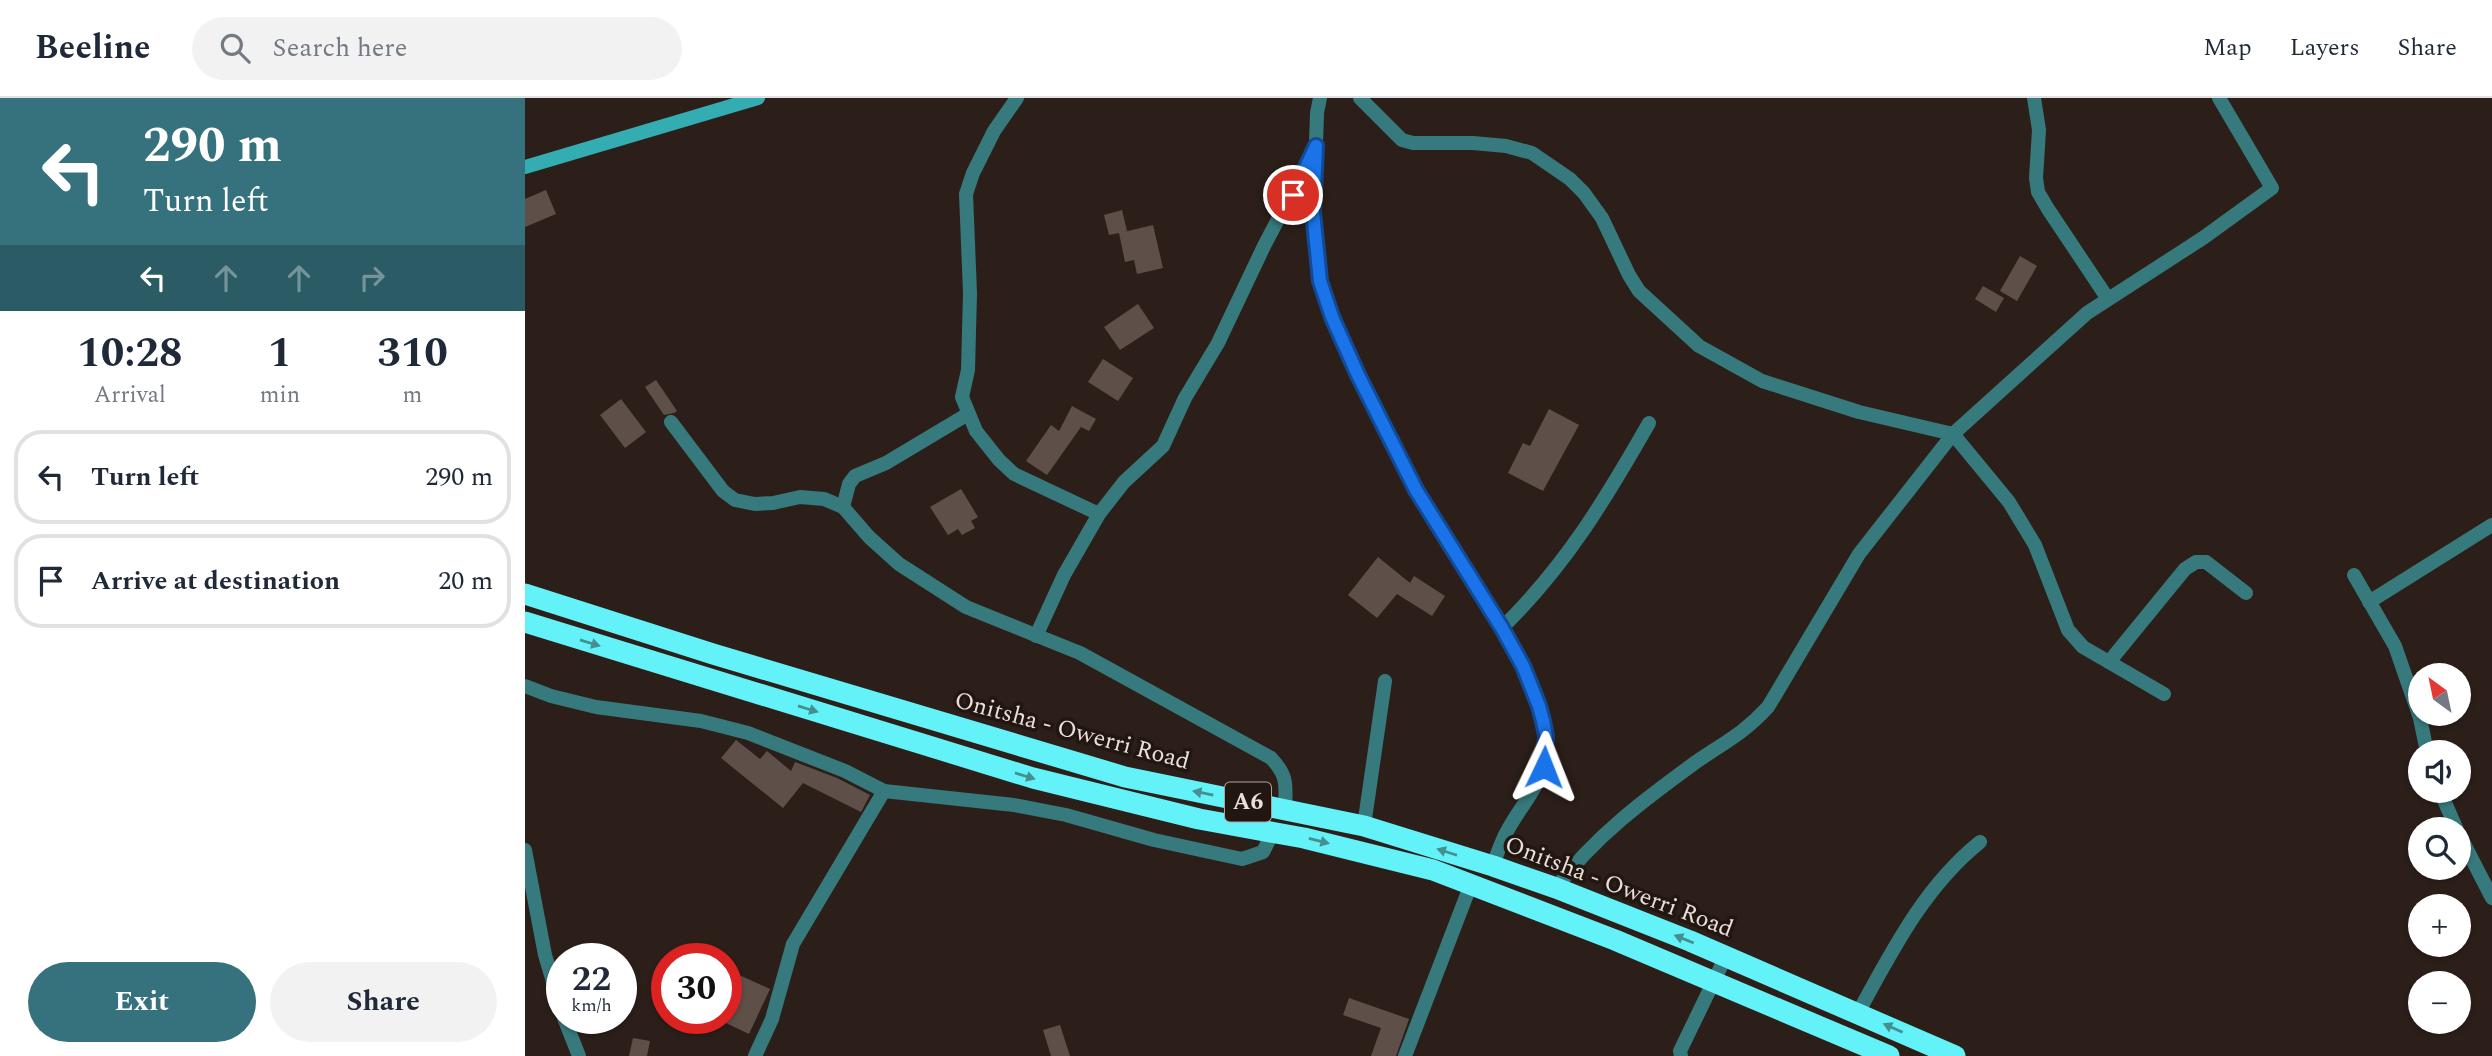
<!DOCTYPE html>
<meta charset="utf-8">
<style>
body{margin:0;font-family:Spectral,serif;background:#f2f2f3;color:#1f2937;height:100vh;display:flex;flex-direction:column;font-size:26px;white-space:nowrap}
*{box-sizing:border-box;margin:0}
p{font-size:23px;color:#747a83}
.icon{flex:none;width:38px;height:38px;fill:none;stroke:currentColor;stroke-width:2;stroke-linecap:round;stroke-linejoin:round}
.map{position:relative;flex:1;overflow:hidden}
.sheet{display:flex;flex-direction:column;background:#fff;width:525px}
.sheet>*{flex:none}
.hud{background:#36727d;color:#fff;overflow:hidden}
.needle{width:46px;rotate:327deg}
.fabs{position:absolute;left:1883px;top:565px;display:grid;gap:14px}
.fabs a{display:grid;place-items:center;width:63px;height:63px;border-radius:50%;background:#fff;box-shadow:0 2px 5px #0004;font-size:35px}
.speed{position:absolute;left:21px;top:845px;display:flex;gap:14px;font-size:35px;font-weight:700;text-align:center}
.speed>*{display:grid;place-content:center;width:91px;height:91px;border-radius:50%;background:#fff;box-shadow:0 2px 5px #0004;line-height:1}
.speed small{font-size:18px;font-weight:400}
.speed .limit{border:10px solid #d22;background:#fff;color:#111}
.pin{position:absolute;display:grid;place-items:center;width:60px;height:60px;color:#fff;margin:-30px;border:4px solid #fff;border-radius:50%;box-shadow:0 2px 7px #0007}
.me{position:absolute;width:77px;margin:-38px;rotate:2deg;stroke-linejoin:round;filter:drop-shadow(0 0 5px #0008)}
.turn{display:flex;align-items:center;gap:24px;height:147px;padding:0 28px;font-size:32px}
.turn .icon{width:91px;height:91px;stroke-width:2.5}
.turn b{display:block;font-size:49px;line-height:60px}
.lanes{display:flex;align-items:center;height:66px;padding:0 28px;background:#0003;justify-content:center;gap:35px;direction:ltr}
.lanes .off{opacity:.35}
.eta{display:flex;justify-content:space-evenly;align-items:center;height:119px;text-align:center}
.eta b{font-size:42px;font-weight:700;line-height:49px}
.action{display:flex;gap:14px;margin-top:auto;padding:14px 28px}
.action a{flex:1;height:80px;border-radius:42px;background:#36727d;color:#fff;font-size:28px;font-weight:700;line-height:80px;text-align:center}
.action a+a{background:#f2f2f3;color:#1f2937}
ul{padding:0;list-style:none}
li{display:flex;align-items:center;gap:21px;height:94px;margin:0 14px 10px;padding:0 14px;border:4px solid #e0e1e3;border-radius:28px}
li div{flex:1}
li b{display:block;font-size:26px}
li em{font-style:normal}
header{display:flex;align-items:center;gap:42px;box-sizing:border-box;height:98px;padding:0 35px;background:#fff;border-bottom:2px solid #e0e1e3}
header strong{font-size:33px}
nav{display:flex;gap:38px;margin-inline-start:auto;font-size:24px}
.search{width:490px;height:63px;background:#f2f2f3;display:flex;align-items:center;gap:18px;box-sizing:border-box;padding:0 24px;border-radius:38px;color:#747a83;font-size:26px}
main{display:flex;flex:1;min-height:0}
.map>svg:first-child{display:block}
</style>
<header>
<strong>Beeline</strong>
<div class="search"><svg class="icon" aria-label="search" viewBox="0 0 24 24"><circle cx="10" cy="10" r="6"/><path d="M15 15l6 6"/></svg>Search here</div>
<nav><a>Map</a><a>Layers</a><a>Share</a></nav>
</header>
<main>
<section class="sheet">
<div class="hud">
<div class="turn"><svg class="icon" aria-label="left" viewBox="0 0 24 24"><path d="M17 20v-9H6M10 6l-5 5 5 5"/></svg><div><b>290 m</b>Turn left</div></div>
<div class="lanes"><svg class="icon" aria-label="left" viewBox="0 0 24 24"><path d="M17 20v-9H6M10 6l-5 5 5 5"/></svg><svg class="icon off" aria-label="ahead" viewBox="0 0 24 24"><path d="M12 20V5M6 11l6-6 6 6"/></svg><svg class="icon off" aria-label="ahead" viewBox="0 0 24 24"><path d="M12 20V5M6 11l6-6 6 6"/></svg><svg class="icon off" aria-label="right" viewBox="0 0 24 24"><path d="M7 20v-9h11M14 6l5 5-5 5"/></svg></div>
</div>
<div class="eta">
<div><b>10:28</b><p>Arrival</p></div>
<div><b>1</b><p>min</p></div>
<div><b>310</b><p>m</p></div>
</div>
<ul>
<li><svg class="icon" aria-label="left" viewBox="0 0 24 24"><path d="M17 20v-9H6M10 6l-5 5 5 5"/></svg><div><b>Turn left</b></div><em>290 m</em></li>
<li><svg class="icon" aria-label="arrive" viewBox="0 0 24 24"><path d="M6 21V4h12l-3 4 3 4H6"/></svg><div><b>Arrive at destination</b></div><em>20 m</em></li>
</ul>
<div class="action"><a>Exit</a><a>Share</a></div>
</section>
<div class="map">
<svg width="1967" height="958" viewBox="0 0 1967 958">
<rect width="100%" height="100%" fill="#2c1f1a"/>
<g fill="#5e5049">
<path d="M21,92L31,116L0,129V101Z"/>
<path d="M597,112L602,133L599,134L628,127L638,170L612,176L609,162L600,164L594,135L584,137L579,117Z"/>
<path d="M1495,158L1512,168L1492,203L1475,193Z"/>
<path d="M1458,188L1479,200L1471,214L1450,201Z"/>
<path d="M613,206L629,230L595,252L579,229Z"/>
<path d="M578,261L608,280L593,303L563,284Z"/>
<path d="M131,282L152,313L149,315L139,317L120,289Z"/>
<path d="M96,301L121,334L100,350L75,317Z"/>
<path d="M547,308L571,321L564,333L556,329L522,377L501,363L526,327L534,333Z"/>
<path d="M1024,311L1054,327L1018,393L983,375L998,345L1005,348Z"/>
<path d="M436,391L453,419L446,423L450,430L437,437L433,431L423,437L405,409Z"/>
<path d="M853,459L885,485L889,478L920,498L907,518L872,496L852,520L823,497Z"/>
<path d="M211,642L235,661L242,653L266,673L270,664L312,680L345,697L336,714L278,685L258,710L196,660Z"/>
<path d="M201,871L245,891L224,936L201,925Z"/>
<path d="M824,900L884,921L871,958H846L856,930L818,917Z"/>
<path d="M535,927L545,958H526L518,932Z"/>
<path d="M108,940L125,943L122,958H104Z"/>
</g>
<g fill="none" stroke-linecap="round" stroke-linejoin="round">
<g stroke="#377a7e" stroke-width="14">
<path d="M492,0L469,33L448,75L441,96L445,195L443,272L437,299L451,333L474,362L489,376L574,416"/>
<path d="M795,0L792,15C791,69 783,131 796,184C805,223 825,261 843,297C868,347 894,397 924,445C956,498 1017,577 1021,638C1024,686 998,700 979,739C975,748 971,758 968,768"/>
<path d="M835,0L877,42L888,45H948L981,48L1007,55L1045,81L1059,95L1077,120L1104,177L1114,193L1174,248L1237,283L1334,314L1428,336L1484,404L1510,447L1543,532L1558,549L1639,596"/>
<path d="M1509,0L1514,32L1511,80L1513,94L1523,111L1583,201"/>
<path d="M146,324L198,393L210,402L230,406L248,405L275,399L299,401L318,409L344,439L374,466L441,509L555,555L746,660C763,678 761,687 760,711"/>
<path d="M318,409L324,386L330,378L361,365L443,316"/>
<path d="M1829,477L1870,548L1895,620L1902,654"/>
<path d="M1844,504L1967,427"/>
<path d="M977,530C1041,467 1080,402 1124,325"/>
<path d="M511,538L539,477L574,416L599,384L638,348L660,300L693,245L739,148L789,53"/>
<path d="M1584,564L1660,471L1671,464H1681L1721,495"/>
<path d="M0,588L26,598L71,609L176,623L223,635L320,673L359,693L489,707L541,717L629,742L717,761L738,754L748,734"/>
<path d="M1915,693L1932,732"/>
<path d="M839,728L860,583"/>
<path d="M1934,736L1967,800"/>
<path d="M0,752L20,857L37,914"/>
<path d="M1031,790C1069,739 1120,701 1171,664C1200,644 1218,636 1243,609L1334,456L1428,336L1562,215L1678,140L1747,90L1694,0"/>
<path d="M1333,915C1367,853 1399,789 1455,744"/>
<path d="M39,920L54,958"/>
<path d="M230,958L247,921L268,846L359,693"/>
<path d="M880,958L946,786"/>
<path d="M1156,958L1155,953L1201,858"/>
</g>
<path stroke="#34adb2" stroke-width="14" d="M0,69L233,0"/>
<g stroke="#64f2f9" stroke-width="21">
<path d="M0,496L188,556L600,679L839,728L968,768L1031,790L1165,843L1430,958"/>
<path d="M0,524L508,680L674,721L779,740L908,772L1090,842L1364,958"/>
</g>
</g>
<defs><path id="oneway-solid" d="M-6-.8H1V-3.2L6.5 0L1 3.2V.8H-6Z" transform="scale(1.75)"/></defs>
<g fill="#468f90">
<use href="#oneway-solid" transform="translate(65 545) rotate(17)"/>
<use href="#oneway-solid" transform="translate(283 611) rotate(17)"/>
<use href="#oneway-solid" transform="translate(500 678) rotate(17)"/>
<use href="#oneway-solid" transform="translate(678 695) rotate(-169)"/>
<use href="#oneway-solid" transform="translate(794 743) rotate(14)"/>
<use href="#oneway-solid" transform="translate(922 754) rotate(-162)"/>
<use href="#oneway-solid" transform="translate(1159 841) rotate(-158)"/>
<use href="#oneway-solid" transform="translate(1368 930) rotate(-156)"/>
</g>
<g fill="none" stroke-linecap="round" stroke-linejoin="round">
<defs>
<path id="route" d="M768,97L791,48L788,114L795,183L807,219L833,277L891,392L977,530L998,568L1014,608L1018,623L1021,638L1019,669"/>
</defs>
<use href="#route" stroke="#114b97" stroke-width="18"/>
<use href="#route" stroke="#1a73e8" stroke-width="12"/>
</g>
<g text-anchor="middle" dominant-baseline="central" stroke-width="7" stroke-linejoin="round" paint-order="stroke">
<rect fill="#221610" stroke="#ada39e" stroke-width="2" x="700" y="684.5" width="46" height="39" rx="5"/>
<g font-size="23" font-weight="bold" fill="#e8dfdb">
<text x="723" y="704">A6</text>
</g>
<g font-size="24" fill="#e8dfdb" stroke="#221610">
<text transform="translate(547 633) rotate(15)">Onitsha - Owerri Road</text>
<text transform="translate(1094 789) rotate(21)">Onitsha - Owerri Road</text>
</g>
</g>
</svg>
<div class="fabs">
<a><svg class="needle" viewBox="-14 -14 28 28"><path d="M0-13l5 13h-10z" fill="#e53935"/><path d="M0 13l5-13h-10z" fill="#747a83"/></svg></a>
<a><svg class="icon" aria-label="sound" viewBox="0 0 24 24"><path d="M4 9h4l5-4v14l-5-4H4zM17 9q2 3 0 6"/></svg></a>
<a><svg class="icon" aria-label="search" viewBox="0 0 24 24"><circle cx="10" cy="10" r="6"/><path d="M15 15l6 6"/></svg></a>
<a>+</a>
<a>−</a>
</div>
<div class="speed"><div>22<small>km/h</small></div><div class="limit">30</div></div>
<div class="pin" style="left:768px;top:97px;background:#d93025"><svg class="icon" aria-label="arrive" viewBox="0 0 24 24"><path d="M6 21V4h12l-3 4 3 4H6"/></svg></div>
<svg class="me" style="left:1019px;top:669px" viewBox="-20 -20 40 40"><path d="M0-17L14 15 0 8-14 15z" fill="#1a73e8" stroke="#fff" stroke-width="4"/></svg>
</div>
</main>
